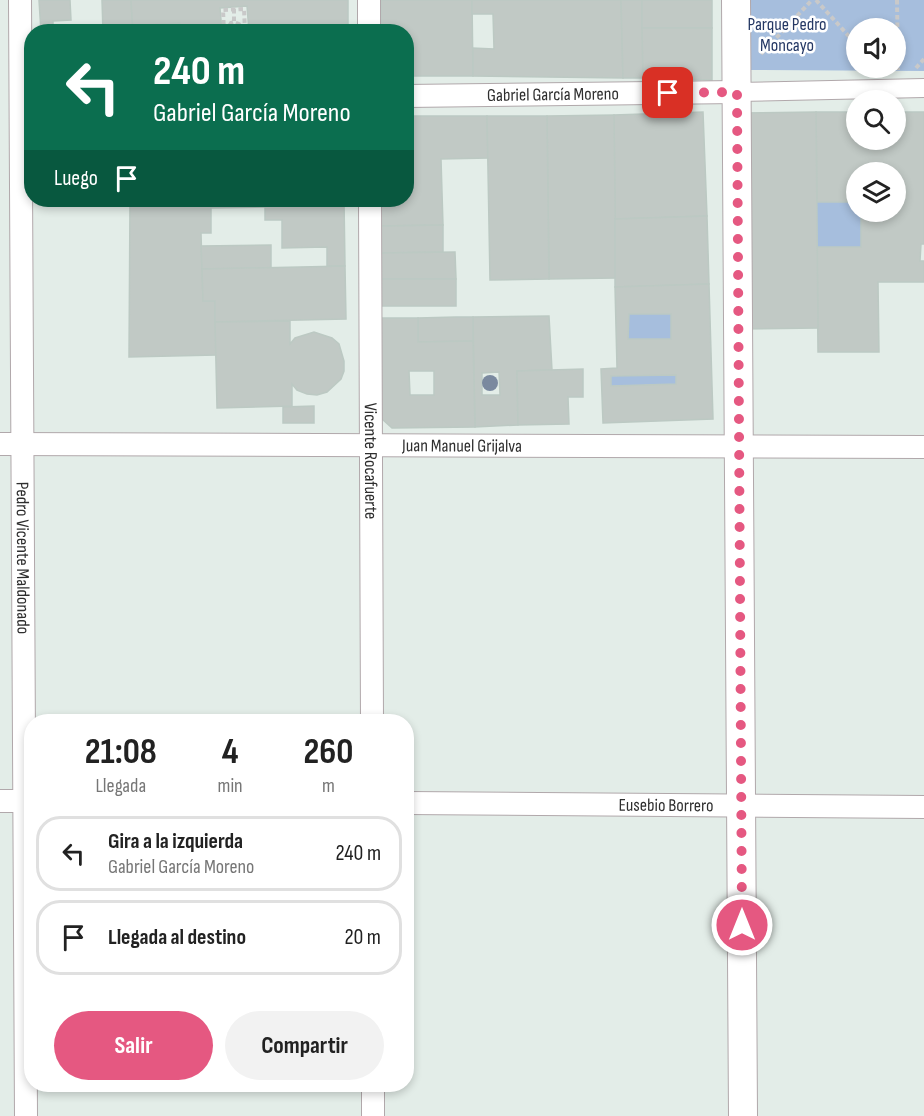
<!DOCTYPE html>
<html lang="es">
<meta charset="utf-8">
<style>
body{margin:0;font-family:"Sofia Sans Condensed",sans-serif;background:#f2f2f2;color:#222;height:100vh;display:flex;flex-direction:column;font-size:22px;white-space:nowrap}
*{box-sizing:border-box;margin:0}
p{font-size:20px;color:#767676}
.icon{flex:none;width:33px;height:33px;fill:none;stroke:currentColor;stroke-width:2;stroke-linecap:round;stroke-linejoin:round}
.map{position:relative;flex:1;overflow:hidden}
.side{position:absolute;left:24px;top:714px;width:390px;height:378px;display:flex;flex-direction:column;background:#fff;border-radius:24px;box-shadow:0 3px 9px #0003}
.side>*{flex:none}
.top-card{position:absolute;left:24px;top:24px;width:390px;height:183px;border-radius:24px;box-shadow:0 3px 9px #0003;background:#0b6e4f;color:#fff;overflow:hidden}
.fabs{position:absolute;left:846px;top:18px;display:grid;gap:12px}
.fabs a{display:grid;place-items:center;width:60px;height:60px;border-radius:50%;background:#fff;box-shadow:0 3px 9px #0003;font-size:30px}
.pin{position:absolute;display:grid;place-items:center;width:51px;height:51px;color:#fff;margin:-26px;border-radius:12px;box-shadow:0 3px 9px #0006}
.me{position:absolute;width:66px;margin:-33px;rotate:0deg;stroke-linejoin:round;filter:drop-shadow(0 0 4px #0008)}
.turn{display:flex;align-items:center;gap:21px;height:126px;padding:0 30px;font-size:27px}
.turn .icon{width:78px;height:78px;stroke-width:2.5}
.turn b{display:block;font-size:42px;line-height:51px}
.then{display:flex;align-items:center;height:57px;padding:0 30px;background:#0003;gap:12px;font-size:22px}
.eta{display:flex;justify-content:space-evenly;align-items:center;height:102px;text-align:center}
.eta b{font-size:36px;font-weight:700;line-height:42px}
.action{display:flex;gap:12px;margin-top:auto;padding:12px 30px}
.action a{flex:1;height:69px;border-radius:36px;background:#e55881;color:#fff;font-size:24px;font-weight:700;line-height:69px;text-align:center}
.action a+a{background:#f2f2f2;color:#222}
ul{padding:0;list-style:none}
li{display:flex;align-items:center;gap:18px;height:75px;margin:0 12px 9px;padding:0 18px;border:3px solid #e0e0e0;border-radius:24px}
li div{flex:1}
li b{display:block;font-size:22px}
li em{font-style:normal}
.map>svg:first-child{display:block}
</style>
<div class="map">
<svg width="924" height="1116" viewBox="0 0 924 1116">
<rect width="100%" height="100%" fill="#e3ede8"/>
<g fill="#a6bedd" fill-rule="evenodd">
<path d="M746,0H924V71L746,70ZM856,28H896V68H856Z"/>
<path d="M817,202H856V212H861V247H817Z"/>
<path d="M629,314H671V339H628Z"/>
<path d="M676,375V384L611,386V376Z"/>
</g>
<g fill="#c1c9c5" stroke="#bcc9c3" stroke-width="1.5" fill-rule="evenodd">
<path d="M39,0H70L71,20L53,21V32H41Z"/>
<path d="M102,0H131L133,32H103Z"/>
<path d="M131,0H348V32H249L247,6L220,8L222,32H181L180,23L149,25V32H133Z"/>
<path d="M381,0H472L473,76H406V32H381Z"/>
<path d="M472,0H621L623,78L473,76V48L494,49L493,14H472Z"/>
<path d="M621,0H642L643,78H623Z"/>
<rect x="642" y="0" width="70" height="28"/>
<path d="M642,28H712V80L643,78Z"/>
<path d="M703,112L707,216L615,219L614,115Z"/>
<path d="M816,112H856V140H896V112H924V244H921L920,261H924V282H878L879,352H818L817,247H861V212H896V172H856V202H817Z"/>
<path d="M816,112L818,328L739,329L738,113Z"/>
<path d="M614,115L616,278L549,279L547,116Z"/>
<path d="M406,116H487L488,158L441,159L443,225L380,226V200H406Z"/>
<path d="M487,116H547L549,279L490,280Z"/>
<path d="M130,200H211V233H201L203,301H215L216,355L129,357Z"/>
<path d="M211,200H265V207L211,208Z"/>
<path d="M265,200H344L345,266H327V247L282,248V220H265Z"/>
<path d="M707,216L709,284L615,287V219Z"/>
<path d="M443,225V252L380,253V226Z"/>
<path d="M271,245V268L202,269L201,246Z"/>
<path d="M455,252L456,279H380V253Z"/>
<path d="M345,266L346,319L215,322V301H203L202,269Z"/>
<rect x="380" y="279" width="76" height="27"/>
<path d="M709,284L713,419L603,423L601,369L617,368L615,287ZM629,314H671V339H628ZM676,375V384L611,386V376Z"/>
<path d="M549,316L552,370L517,371L518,425L475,427L473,317ZM499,372L500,395H482V373Z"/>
<path d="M456,317H473V341L418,342V318Z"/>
<path d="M380,318H418V342L473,341L475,427L392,428L382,419ZM409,371H434V395H410Z"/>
<path d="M290,321V344L295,338L314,332L332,338L339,344L344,361V371L341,379L327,392L317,395L307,394L297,390L292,384V406L217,408L215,322Z"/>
<path d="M583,369V397H568L569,424L518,425L517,371Z"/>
<path d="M314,406V423H283V407Z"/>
</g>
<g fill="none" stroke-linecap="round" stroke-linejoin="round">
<defs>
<path id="pedestrian" d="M737,92L924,88"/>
<g id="minor">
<path id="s1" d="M20,0L26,1116"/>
<path d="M369,0V32"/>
<path id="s2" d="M406,96L737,92"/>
<path id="s3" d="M370,200L372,722"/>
<path id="s4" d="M0,444L924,447"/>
<path d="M0,801H32"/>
<path id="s5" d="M406,803L924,807"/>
<path d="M373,1084V1116"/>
</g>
<path id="tertiary" d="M736,0L743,1116"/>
</defs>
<use href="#pedestrian" stroke="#b1a8ab" stroke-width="20"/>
<use href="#minor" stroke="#b1a8ab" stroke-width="24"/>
<use href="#tertiary" stroke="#b1a8ab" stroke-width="30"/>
<g stroke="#c9c9c9" stroke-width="4" stroke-dasharray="4.5 3" stroke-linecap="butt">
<path d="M816,0L856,44"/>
<path d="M897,0L898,70"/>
<path d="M234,9V22"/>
<path d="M224,28H228L231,23L234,22L239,24L238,32"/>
<path d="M224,32L223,10L244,9L245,32"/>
<path d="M761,54L812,0"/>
<path d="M916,68L924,59"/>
</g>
<use href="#pedestrian" stroke="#fff" stroke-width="18"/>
<use href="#minor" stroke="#fff" stroke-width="22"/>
<use href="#tertiary" stroke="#fff" stroke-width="28"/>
</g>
<circle fill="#7a899f" cx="490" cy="383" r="8"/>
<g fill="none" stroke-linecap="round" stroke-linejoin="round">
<path stroke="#e55881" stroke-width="10" stroke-dasharray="0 18" d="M668,93L737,92L742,925"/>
</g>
<g text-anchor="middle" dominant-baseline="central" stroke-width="5" stroke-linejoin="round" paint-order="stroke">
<g font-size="18" fill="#253864" stroke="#fff">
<text x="787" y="24">Parque Pedro<tspan x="787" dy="21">Moncayo</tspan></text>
</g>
<g font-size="18" fill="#2e2e2e" stroke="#fff">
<text stroke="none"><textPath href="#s2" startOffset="147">Gabriel García Moreno</textPath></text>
<text stroke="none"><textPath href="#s4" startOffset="462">Juan Manuel Grijalva</textPath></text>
<text stroke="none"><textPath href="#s3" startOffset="261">Vicente Rocafuerte</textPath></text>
<text stroke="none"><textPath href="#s1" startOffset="558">Pedro Vicente Maldonado</textPath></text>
<text stroke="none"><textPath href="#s5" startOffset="260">Eusebio Borrero</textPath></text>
</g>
</g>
</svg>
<div class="fabs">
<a><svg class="icon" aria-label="sound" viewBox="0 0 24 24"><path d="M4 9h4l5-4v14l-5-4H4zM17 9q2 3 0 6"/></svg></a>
<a><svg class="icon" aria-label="search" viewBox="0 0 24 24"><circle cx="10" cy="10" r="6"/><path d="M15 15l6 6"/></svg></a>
<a><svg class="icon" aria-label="layers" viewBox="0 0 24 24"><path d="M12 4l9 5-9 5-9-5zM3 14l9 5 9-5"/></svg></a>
</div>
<div class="pin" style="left:668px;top:93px;background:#d93025"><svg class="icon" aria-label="arrive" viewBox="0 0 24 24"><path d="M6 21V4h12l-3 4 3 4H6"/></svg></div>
<svg class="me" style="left:742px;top:925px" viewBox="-20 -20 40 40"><circle r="17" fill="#e55881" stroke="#fff" stroke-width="3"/><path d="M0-11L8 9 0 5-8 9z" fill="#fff"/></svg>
<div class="top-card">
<div class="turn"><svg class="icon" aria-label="left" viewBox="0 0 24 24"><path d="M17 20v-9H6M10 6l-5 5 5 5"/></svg><div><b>240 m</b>Gabriel García Moreno</div></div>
<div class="then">Luego<svg class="icon" aria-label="arrive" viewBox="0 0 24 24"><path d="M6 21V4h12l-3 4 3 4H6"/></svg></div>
</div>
<section class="side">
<div class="eta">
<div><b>21:08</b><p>Llegada</p></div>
<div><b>4</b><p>min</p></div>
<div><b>260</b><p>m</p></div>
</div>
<ul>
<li><svg class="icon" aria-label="left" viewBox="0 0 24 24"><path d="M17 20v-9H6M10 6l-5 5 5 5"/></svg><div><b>Gira a la izquierda</b><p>Gabriel García Moreno</p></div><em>240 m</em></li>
<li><svg class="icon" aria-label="arrive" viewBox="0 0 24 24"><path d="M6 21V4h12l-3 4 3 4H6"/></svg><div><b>Llegada al destino</b></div><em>20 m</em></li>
</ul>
<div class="action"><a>Salir</a><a>Compartir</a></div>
</section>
</div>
